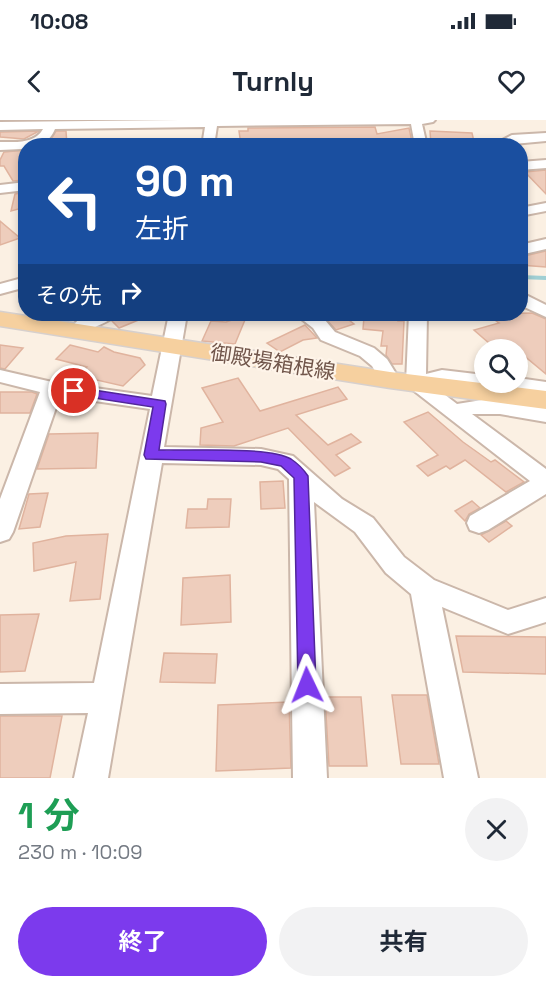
<!DOCTYPE html>
<html lang="ja">
<meta charset="utf-8">
<style>
body{margin:0;font-family:"Space Grotesk","Noto Sans JP",sans-serif;background:#f2f2f3;color:#1f2937;height:100vh;display:flex;flex-direction:column;font-size:22px;white-space:nowrap}
*{box-sizing:border-box;margin:0}
p{font-size:20px;color:#747a83}
.icon{flex:none;width:33px;height:33px;fill:none;stroke:currentColor;stroke-width:2;stroke-linecap:round;stroke-linejoin:round}
.map{position:relative;height:658px;overflow:hidden}
.panel{display:flex;flex-direction:column;background:#fff;flex:1}
.panel>*{flex:none}
.banner{position:absolute;left:18px;top:18px;width:510px;height:183px;border-radius:24px;box-shadow:0 3px 9px #0003;background:#1a4fa0;color:#fff;overflow:hidden}
.buttons{position:absolute;left:474px;top:219px;display:grid;gap:12px}
.buttons a{display:grid;place-items:center;width:54px;height:54px;border-radius:50%;background:#fff;box-shadow:0 3px 9px #0003;font-size:30px}
.pin{position:absolute;display:grid;place-items:center;width:51px;height:51px;color:#fff;margin:-26px;border:3px solid #fff;border-radius:50%;box-shadow:0 2px 6px #0007}
.me{position:absolute;width:66px;margin:-33px;rotate:358deg;stroke-linejoin:round;filter:drop-shadow(0 0 4px #0008)}
.turn{display:flex;align-items:center;gap:21px;height:126px;padding:0 18px;font-size:27px}
.turn .icon{width:78px;height:78px;stroke-width:2.5}
.turn b{display:block;font-size:42px;line-height:51px}
.then{display:flex;align-items:center;height:57px;padding:0 18px;background:#0003;gap:12px;font-size:22px}
.round{display:grid;place-items:center;flex:none;width:63px;height:63px;border-radius:32px;background:#f2f2f3}
.head{display:flex;align-items:center;justify-content:space-between;height:102px;padding:0 18px}
h1{font-size:36px;font-weight:700;line-height:45px;color:#1e9e55}
.action{display:flex;gap:12px;margin-top:auto;padding:12px 18px}
.action a{flex:1;height:69px;border-radius:36px;background:#7c3aed;color:#fff;font-size:24px;font-weight:700;line-height:69px;text-align:center}
.action a+a{background:#f2f2f3;color:#1f2937}
.status{display:flex;justify-content:space-between;align-items:center;height:42px;padding:0 30px;background:#fff;direction:ltr}
.status svg{height:16px;fill:currentColor}
header{display:flex;justify-content:space-between;align-items:center;height:78px;padding:0 18px;background:#fff;font-size:27px;font-weight:700}
.map>svg:first-child{display:block}
</style>
<div class="status"><b>10:08</b><svg viewBox="0 0 49 12"><path d="M0 12V9h3v3zM5 12V6h3v6zM10 12V3h3v9zM15 12V0h3v12zM26 1h20v11H26zM47 4h2v5h-2z"/></svg></div>
<header><svg class="icon" aria-label="back" viewBox="0 0 24 24"><path d="M15 5l-7 7 7 7"/></svg>Turnly<svg class="icon" aria-label="heart" viewBox="0 0 24 24"><path d="M12 20l-8-8c-3-5 5-10 8-4 3-6 11-1 8 4z"/></svg></header>
<div class="map">
<svg width="546" height="658" viewBox="0 0 546 658">
<rect width="100%" height="100%" fill="#fbf0e3"/>
<g fill="none" stroke-linecap="round" stroke-linejoin="round">
<path stroke="#a0cfd4" stroke-width="4" d="M520,157L546,158"/>
</g>
<g fill="#eecdbc" stroke="#e0b39e" stroke-width="1.5">
<path d="M375,7L377,14L409,8L412,22L371,26H356L352,21L323,26L241,25L239,11H248V8Z"/>
<path d="M39,11L24,19L0,17V12Z"/>
<path d="M56,11H66L67,26H43L51,19Z"/>
<path d="M430,11L472,13L475,26L431,24Z"/>
<path d="M26,30V60L13,61L4,46H0V40L4,32Z"/>
<path d="M546,50V74L525,52Z"/>
<path d="M26,72V87L11,91L15,74Z"/>
<path d="M0,101L20,118L0,125Z"/>
<path d="M546,131V147L520,145V137Z"/>
<path d="M532,193L546,199V254L523,235L518,238V230H497L474,210L499,203L486,194Z"/>
<path d="M119,194H153L119,208L112,201Z"/>
<path d="M329,194H341L354,204L336,210L323,196Z"/>
<path d="M384,194H399L398,201H404L402,244H392L386,235L387,226H381L383,211L363,209L364,197L383,199Z"/>
<path d="M247,195L235,224L202,221L211,201L226,202Z"/>
<path d="M305,205L317,218L303,220L280,232L267,223Z"/>
<path d="M0,225L23,228L5,249L0,248Z"/>
<path d="M70,225L98,232L104,227L114,232L140,238L145,245L123,266L97,260L94,264L76,259L87,247L56,239Z"/>
<path d="M238,258L260,291L338,267L347,279L296,295L328,325L351,314L361,322L336,335L350,348L335,356L288,308L234,326L200,325L201,308L223,302L202,268Z"/>
<path d="M0,272H32L37,274L30,293H0Z"/>
<path d="M428,292L463,322L491,342L495,340L524,362L506,372L465,340L450,349L446,346L428,356L417,346L438,335L404,302Z"/>
<path d="M98,313L96,348L37,349L49,314Z"/>
<path d="M283,361L285,388L261,389L260,362Z"/>
<path d="M48,373L40,407L19,409L29,374Z"/>
<path d="M208,379H231L229,407L186,408L188,389H207Z"/>
<path d="M472,381L480,388L469,394L465,401L455,391Z"/>
<path d="M506,401L512,406L489,422L481,415Z"/>
<path d="M108,414L100,479L70,481L76,442L34,451L33,423L66,416Z"/>
<path d="M230,455L231,502L181,505L183,458Z"/>
<path d="M39,494L25,551L0,552V495Z"/>
<path d="M456,516L546,517V554L463,552Z"/>
<path d="M164,533L217,534L215,563L160,562Z"/>
<path d="M392,575H427L439,644H401Z"/>
<path d="M325,577H361L367,646H329Z"/>
<path d="M289,582L291,648L216,651L218,585Z"/>
<path d="M0,596H62L50,658H0Z"/>
</g>
<g fill="none" stroke-linecap="round" stroke-linejoin="round">
<defs>
<g id="minor">
<path d="M180,0H435L433,2L422,4L427,26H415L411,4L217,6L214,26H202L205,7L55,9C49,23 40,26 26,26V28L22,29L0,30V22C15,22 35,24 43,9L0,10V2Z"/>
<path d="M546,13V21L491,26L512,15Z"/>
<path d="M546,40V48L520,50V42Z"/>
<path d="M26,62V70L0,73V65Z"/>
<path d="M546,83V91L520,96V88Z"/>
<path d="M546,119V129L520,135V125Z"/>
<path d="M26,157V167L0,174V164Z"/>
<path d="M520,172L546,185V197L520,185Z"/>
<path d="M94,194H117C108,204 93,205 84,215H70L68,211L78,200Z"/>
<path d="M169,194H187L164,327L261,329L293,336L342,379L373,398L404,437L434,460L508,490L546,478V502L508,514L442,487L478,658H444L411,474L386,453L355,412L314,382L327,658H293L289,359L278,349L261,345L162,343L108,658H74L88,593L0,594V564L94,563L150,289L60,276L13,412L9,419L0,422V379L40,272L0,262V250L52,262L152,276Z"/>
<path d="M295,194H315L325,200L335,212L374,228L387,239L400,260L397,264L390,266L383,264L372,246L360,236L321,220L313,208Z"/>
<path d="M409,194H427L426,254L442,250L484,255V262H518V258L546,262V274L442,262L432,265L457,284L488,279L546,288V302L500,294H472L546,349V374L488,410L479,413L470,410L467,403L470,396L530,361L409,267L406,263Z"/>
</g>
<path id="major" d="M0,192L390,252L546,271V289L390,268L0,206Z"/>
</defs>
<use href="#minor" stroke="#cbb7aa" stroke-width="4"/>
<use href="#major" stroke="#d7d0cd" stroke-width="3"/>
<use href="#minor" fill="#fff" fill-rule="evenodd"/>
<use href="#major" fill="#f6d09f" fill-rule="evenodd"/>
</g>
<path fill="#7c3aed" stroke="#51269a" stroke-width="1.5" d="M74,267L165,281L166,284L159,330C187,331 270,326 291,339C297,343 304,350 308,356L316,565L313,571L307,574L300,571L298,565L294,358L281,346L261,342L146,339L144,335L153,287L69,274L67,271L69,268Z"/>
<g text-anchor="middle" dominant-baseline="central" stroke-width="4.5" stroke-linejoin="round" paint-order="stroke">
<g font-size="21" fill="#71564b" stroke="#fef4e9">
<text transform="translate(273 242) rotate(9)">御殿場箱根線</text>
</g>
</g>
</svg>
<div class="buttons">
<a><svg class="icon" aria-label="search" viewBox="0 0 24 24"><circle cx="10" cy="10" r="6"/><path d="M15 15l6 6"/></svg></a>
</div>
<div class="pin" style="left:74px;top:271px;background:#d93025"><svg class="icon" aria-label="arrive" viewBox="0 0 24 24"><path d="M6 21V4h12l-3 4 3 4H6"/></svg></div>
<svg class="me" style="left:307px;top:565px" viewBox="-20 -20 40 40"><path d="M0-17L14 15 0 8-14 15z" fill="#7c3aed" stroke="#fff" stroke-width="4"/></svg>
<div class="banner">
<div class="turn"><svg class="icon" aria-label="left" viewBox="0 0 24 24"><path d="M17 20v-9H6M10 6l-5 5 5 5"/></svg><div><b>90 m</b>左折</div></div>
<div class="then">その先<svg class="icon" aria-label="right" viewBox="0 0 24 24"><path d="M7 20v-9h11M14 6l5 5-5 5"/></svg></div>
</div>
</div>
<section class="panel">
<div class="head"><div><h1>1 分</h1><p>230 m · 10:09</p></div><a class="round"><svg class="icon" aria-label="close" viewBox="0 0 24 24"><path d="M6 6l12 12M18 6L6 18"/></svg></a></div>
<div class="action"><a>終了</a><a>共有</a></div>
</section>
